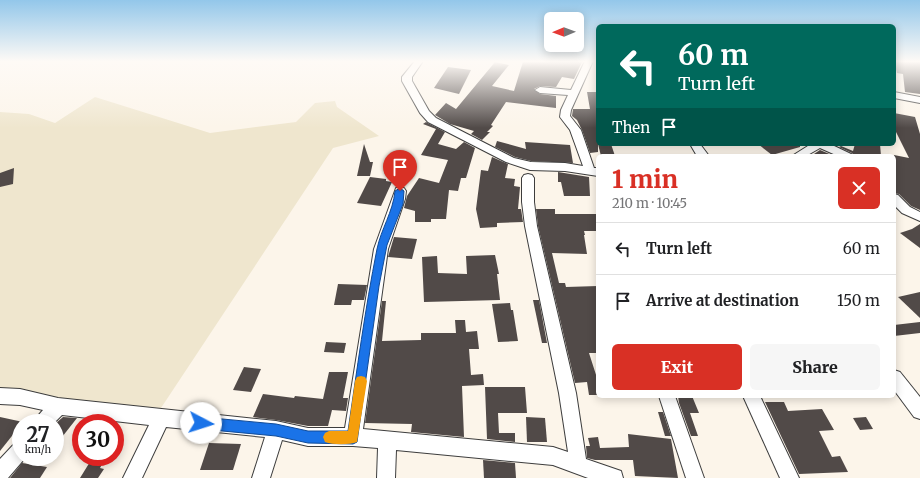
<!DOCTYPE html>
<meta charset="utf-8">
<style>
body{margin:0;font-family:Merriweather,serif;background:#f6f6f6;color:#202124;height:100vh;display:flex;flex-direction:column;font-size:15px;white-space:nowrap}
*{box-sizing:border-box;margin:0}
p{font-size:13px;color:#757577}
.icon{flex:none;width:22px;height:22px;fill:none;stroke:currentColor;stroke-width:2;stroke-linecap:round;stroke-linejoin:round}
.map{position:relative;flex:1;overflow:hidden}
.drawer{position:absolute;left:596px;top:154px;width:300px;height:244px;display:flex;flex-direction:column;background:#fff;border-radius:6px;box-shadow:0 2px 10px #0003}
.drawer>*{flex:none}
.guide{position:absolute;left:596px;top:24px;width:300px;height:122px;border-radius:6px;box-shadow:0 2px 10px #0003;background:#00695c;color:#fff;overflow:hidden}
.needle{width:26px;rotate:269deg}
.buttons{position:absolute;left:544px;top:12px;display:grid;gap:8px}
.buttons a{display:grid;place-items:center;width:40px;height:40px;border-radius:6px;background:#fff;box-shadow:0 2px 10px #0003;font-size:20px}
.speed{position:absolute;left:12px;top:414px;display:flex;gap:8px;font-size:20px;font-weight:700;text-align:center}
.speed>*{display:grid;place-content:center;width:52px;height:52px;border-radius:50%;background:#fff;box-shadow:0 2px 10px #0003;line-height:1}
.speed small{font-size:10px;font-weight:400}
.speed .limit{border:6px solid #d22;background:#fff;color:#111}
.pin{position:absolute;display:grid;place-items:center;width:34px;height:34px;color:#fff;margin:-41px -17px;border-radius:50% 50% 50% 0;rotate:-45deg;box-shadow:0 0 4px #0007}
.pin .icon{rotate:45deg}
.me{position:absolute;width:44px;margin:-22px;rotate:95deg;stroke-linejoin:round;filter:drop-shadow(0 0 3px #0008)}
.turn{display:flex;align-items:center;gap:14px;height:84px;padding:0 16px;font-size:18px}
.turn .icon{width:52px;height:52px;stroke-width:2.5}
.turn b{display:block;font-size:28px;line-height:34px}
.then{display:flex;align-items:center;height:38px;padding:0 16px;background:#0003;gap:8px;font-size:15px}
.round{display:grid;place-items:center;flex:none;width:42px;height:42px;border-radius:6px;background:#f6f6f6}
.headline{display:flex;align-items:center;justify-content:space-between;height:68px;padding:0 16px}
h1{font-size:24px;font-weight:800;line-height:30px;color:#d93025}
.cta{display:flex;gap:8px;margin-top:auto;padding:8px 16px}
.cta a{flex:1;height:46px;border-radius:6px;background:#d93025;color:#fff;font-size:16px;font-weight:800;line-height:46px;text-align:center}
.cta a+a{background:#f6f6f6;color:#202124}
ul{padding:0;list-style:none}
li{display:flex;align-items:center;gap:12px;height:52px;padding:0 16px;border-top:1px solid #e0e0e0}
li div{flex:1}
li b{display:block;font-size:15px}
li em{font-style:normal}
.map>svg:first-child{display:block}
</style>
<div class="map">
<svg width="920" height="478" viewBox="0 0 920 478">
<rect width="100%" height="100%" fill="#fcf5ea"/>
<path fill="#efe6ce" d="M95,97L210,133L296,122L315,103L335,101L337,107L379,136L333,148L161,408L0,395V112L29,114L55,123Z"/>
<g fill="#514a48">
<path d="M526,61L582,62L574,79L562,77L556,87L540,86L534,89L540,94L556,96V108L506,102L491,125L493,126L487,132H490L482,140L471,134L474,131L450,124L435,115L446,103L456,109L495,62L509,65L492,86L514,91L521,68L523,62Z"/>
<path d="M894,61H920V94L905,92L903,74L897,73Z"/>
<path d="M448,67L471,70L459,94L434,88Z"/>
<path d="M587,92H598V144H611L615,156H601L598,144V152L590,153L582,130L577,120L572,116L573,109H590Z"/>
<path d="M894,113L915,117L920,134V210L911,206L899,194L894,193V155L909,158L894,128Z"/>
<path d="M426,122L445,132L438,144L456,149L464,142L475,148L466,178H461L458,191L449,190L446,219H431V222H415V211L404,208L407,196L419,178L439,183L448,160L421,155L436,129L423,124Z"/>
<path d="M497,141L526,149L525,142L570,145L573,163L531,161L515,157L495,147Z"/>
<path d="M364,144L370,162H373L370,176H357Z"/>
<path d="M758,144H800V147L772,155Z"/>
<path d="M855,144H880L881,156H854L852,153L839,147L841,146L853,151Z"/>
<path d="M820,150L834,156H811Z"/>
<path d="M492,157L508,164L505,178L515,179L514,186L520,187L518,209H521L523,222L497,223V227L480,228L476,209L481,170L488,171Z"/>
<path d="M14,168L13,184L0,187V173Z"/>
<path d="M558,172L589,177L590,196H564L561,182H558Z"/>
<path d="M370,177L386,179V181L392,182L381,206L357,203Z"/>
<path d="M536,209H555V214H598V231H584L585,235H584L587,254L552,253L559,283H565L566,287L598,286V353H589L598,381V395H589L587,382L575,383L538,226Z"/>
<path d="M920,224V248L900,233L912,229Z"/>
<path d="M394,237L417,239L412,259L388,257Z"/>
<path d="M495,255L499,274H497L500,300L424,302L422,257L437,256L438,273L467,274L466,256Z"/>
<path d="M338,284L367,285L364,300H352L351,305H334Z"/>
<path d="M920,292V318L898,297Z"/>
<path d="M533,300H539L547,343H542Z"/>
<path d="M382,301H386L382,341L421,340V333H456L455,320H465L466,332L477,331L479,349H469L471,375L483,374L484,385L462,386L464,437L411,432L412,424L365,423Z"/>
<path d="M510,303L511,310H513L518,341L498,342L492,304Z"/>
<path d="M920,322V333L894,336V325Z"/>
<path d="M326,342L346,343L344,353L324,352Z"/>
<path d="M244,367L261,369L251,392L233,390Z"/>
<path d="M329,372H348L343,398H348L346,411L332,410L328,426H308L276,420L253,417L263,394L294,398L295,396L323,399Z"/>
<path d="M485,387H525L527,413H498L499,433H515V442L487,439Z"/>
<path d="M678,396H692L699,413H690L698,436H691L679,403Z"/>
<path d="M765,402H784L788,411L822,409L834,430L819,431L832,457L840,456L848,472L799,474Z"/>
<path d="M658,412H663L671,436H665Z"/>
<path d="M0,417L23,422L0,451Z"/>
<path d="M63,417L77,418L55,446V424Z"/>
<path d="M526,417L545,418L547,442H527Z"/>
<path d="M866,417L873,429L860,430L853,418Z"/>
<path d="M628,434L671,439L678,478L635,476L633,460H595L587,458L586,446H590L588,438L598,437L600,448L629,447Z"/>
<path d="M209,443L241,444L233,470H200Z"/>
<path d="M93,457H106L100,468L104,469L98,478H80Z"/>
<path d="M483,460L515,463L516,478H484Z"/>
<path d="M22,463L47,467L40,478H10Z"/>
</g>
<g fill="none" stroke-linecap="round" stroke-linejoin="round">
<defs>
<g id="street">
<path d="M415,61H423L412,77V81L429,111L436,118L514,158L531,162L565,163L583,166L570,130L560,117L561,110L568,95L540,93L535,90L540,87L571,90L585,61H593L571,110L570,116L581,130L594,168H598V176L565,171L530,170L506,162L428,122L420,113L402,81V77Z"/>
<path d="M894,92L920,97V103L894,98Z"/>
<path d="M690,144H700L709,156H697Z"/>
<path d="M811,144H830L851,154L853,156H838L820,148L806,156H792Z"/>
<path d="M528,174L532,175L534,178V202L537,226L576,393L586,459L621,471L623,478H588L553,465L396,450L395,478H377L378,448L353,446H308L282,440L270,478H252L265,437L166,427L142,478H123L149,425L62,415L54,423H34L37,417L43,410L20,405L0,404V388L20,389L58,398L276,421L308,428H345L374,249L396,188H404L406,191L405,199L388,249L363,429L553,447L568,452L559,393L525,226L522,202V178L524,175Z"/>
<path d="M894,194L898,195L910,207L920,212V221L902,213L894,205Z"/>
<path d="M894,370L900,372L920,397V419L914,417L894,390Z"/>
<path d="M659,396H675L704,478H686Z"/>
<path d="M743,396H760L799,478H780Z"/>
<path d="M21,440V457H26L8,478H0V459L15,443Z"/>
</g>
</defs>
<use href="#street" stroke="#3d3d3d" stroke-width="2"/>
<use href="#street" fill="#fff" fill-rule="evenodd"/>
</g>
<linearGradient id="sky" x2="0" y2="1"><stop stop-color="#93c7ea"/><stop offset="0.48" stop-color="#fefaf6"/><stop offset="1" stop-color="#fefaf6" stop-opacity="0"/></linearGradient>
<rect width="920" height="128" fill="url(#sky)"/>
<path fill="#1a73e8" stroke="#114b97" d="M400,188L404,191L403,204L387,245L379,286L357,442L353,444L308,443L276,436L201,429L197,428L195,423L197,419L201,417L276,424L308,431H348C357,370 365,309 377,249C381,229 393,212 395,191Z"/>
<path fill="#f59e0b" d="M361,376L365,377L367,381L357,442C349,445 333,445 325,442L323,437L325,433L329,431H348L355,381L357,377Z"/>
</svg>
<div class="buttons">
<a><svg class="needle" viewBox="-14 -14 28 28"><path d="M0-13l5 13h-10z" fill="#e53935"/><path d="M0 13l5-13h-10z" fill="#757577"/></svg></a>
</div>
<div class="speed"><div>27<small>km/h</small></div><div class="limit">30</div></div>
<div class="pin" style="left:400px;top:191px;background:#d93025"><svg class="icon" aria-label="arrive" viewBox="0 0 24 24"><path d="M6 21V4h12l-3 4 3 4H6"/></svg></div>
<svg class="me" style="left:201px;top:423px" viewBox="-20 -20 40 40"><circle r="19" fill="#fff"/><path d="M0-13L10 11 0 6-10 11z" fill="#1a73e8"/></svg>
<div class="guide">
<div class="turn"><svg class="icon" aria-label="left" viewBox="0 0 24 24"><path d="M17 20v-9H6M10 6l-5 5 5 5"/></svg><div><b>60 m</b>Turn left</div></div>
<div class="then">Then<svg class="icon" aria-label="arrive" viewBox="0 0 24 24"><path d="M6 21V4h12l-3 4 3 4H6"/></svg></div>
</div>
<section class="drawer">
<div class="headline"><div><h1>1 min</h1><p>210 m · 10:45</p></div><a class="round" style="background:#d93025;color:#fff"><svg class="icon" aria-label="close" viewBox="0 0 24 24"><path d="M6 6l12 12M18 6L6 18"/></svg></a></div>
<ul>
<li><svg class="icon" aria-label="left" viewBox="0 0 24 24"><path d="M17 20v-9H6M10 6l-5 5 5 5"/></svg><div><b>Turn left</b></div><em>60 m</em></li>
<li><svg class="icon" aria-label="arrive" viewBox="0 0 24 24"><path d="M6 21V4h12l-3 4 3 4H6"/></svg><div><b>Arrive at destination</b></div><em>150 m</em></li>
</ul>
<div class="cta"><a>Exit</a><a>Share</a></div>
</section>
</div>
